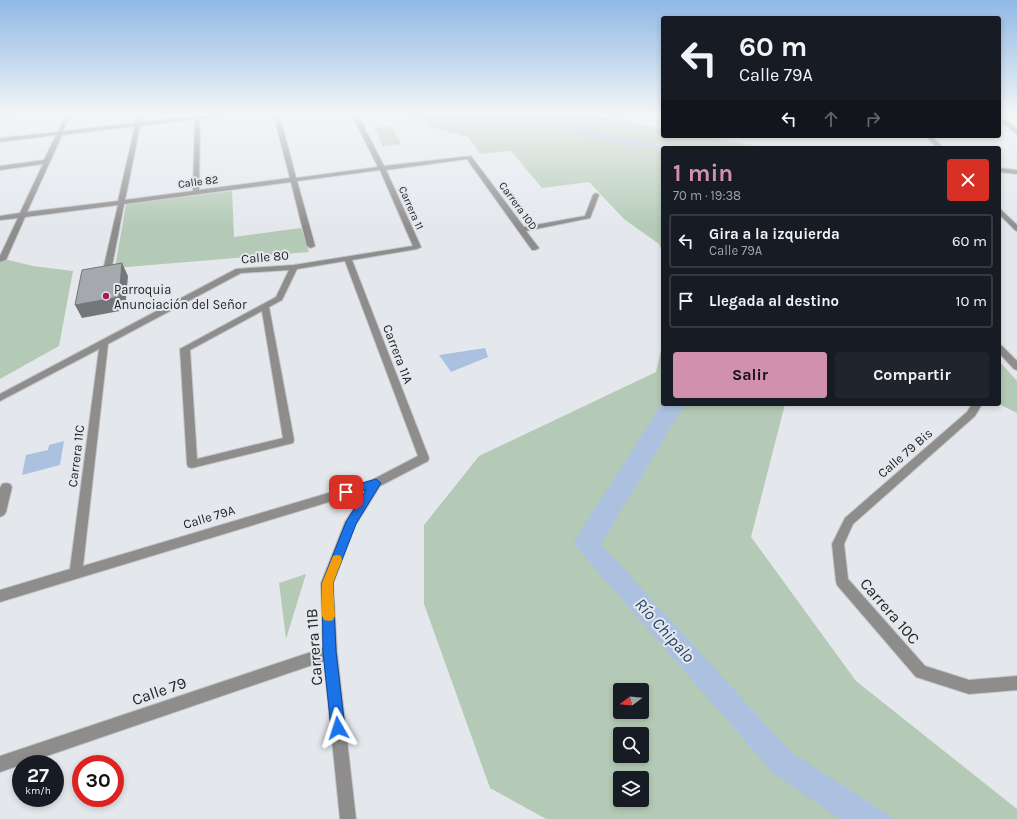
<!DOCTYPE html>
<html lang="es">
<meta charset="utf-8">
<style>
body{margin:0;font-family:Karla,sans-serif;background:#20242c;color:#f1f3f6;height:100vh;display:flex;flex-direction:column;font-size:15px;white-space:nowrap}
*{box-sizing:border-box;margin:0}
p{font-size:13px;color:#9ea1a6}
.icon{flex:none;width:22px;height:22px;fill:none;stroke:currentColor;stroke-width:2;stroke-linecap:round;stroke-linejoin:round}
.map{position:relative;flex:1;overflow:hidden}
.side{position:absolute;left:661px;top:146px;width:340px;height:260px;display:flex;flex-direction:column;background:#171b24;border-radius:4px;box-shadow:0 2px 6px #0003}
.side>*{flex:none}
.top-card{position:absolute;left:661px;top:16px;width:340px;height:122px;border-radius:4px;box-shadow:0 2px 6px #0003;background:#171b24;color:#f1f3f6;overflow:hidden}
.needle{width:26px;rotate:254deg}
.buttons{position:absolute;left:613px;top:683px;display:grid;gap:8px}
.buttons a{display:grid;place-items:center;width:36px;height:36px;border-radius:4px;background:#171b24;box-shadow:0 2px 6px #0003;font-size:20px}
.speed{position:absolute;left:12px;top:755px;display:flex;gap:8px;font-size:20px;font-weight:700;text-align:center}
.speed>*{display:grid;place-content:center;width:52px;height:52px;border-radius:50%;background:#171b24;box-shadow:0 2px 6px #0003;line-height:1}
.speed small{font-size:10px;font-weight:400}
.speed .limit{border:6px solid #d22;background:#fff;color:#111}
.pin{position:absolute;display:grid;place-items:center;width:34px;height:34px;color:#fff;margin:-17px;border-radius:8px;box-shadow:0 2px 6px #0006}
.me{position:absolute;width:44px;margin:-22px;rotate:354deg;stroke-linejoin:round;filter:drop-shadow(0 0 3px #0008)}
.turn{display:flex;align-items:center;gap:14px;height:84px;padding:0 12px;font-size:18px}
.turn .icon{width:52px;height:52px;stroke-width:2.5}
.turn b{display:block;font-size:28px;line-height:34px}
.lanes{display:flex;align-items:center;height:38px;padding:0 12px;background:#0003;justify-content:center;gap:20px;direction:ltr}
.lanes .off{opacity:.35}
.round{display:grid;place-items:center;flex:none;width:42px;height:42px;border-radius:4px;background:#20242c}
.overview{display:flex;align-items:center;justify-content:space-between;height:68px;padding:0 12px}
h1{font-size:24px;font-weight:700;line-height:30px;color:#d191ae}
.cta{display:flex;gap:8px;margin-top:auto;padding:8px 12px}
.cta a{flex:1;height:46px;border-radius:4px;background:#d191ae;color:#111;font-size:16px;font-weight:700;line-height:46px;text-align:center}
.cta a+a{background:#20242c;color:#f1f3f6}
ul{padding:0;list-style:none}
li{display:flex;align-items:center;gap:12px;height:54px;margin:0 8px 6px;padding:0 4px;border:2px solid #363941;border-radius:4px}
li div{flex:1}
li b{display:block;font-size:15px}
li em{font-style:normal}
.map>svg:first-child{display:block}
</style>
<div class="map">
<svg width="1017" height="819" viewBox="0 0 1017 819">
<rect width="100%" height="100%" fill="#e4e8ed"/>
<g fill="#b4cab6" fill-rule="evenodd">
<path d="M391,113H585L663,129V136H701L769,148H663V254L659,244L624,219L589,182L542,188L511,151L480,154L468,137L428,126L423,118L412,119L408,115L393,116Z"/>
<path d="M392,126L401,144L382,146L375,128Z"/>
<path d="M232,191L234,237L301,228L309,252L115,268L126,204Z"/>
<path d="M8,260L33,266L73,271L59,346L0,379V262Z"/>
<path d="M663,341V404H785L751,537L856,681L1017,809V819H546L490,788L424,604V525L479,456L656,372ZM620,690H642V712H620ZM620,734H642V756H620ZM620,778H642V800H620Z"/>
<path d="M999,361L1017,381V413L999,404Z"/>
<path d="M306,574L286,639L279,583Z"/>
</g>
<g fill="#acc1e0">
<path d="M453,113H510L602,135L674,148H663V150L597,139L499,114Z"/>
<path d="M485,348L488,357L451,372L439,355Z"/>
<path d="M663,402V404H685L601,544L790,751L894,819H840L773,773L573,543Z"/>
<path d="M64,441L60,465L22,475L26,455L48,450L49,445Z"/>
</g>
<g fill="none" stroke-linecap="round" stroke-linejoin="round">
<defs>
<g id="street">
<path d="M15,113H35L0,118V114Z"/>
<path d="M66,113H72L63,131L135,123L137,113H143L141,122L195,116V113H201V116L240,113L200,119L199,190L290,178L273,113H279L296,178L378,167L351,113H357L384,166L471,156L524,227L585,216L593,195L596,193L599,195L590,218L526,231L539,248L535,250H532L467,159L386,170L421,247L417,249L352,260L429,458L428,461L380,486L356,524L333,583L337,652L356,819H340L324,661L0,772V756L323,648L321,583L345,522L365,491L0,602V590L70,569L99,349L0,401V394L236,269L294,265L413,246L380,170L297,181L315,246L311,248L307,246L291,182L124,204L112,266L108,268L104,266L118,205L25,217L6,260L0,262V256L18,218L0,220V216L20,213L43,164L0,170V166L44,160L56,135L0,142V138L58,132ZM195,119L193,191L125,200L140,126ZM135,126L118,201L27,212L62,135ZM345,261L418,456L372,480L83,566L108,344L241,273L289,270L276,297L180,349L187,464L188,467L192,468L293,443L294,440L269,307L282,300L297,269ZM262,311L283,438L197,459L190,350Z"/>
<path d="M608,113H615L622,117L617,118Z"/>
<path d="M999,115L1017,129V134L999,120Z"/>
<path d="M926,136H932L943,148H937Z"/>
<path d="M999,168L1017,170V174L999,172Z"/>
<path d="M999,208L1017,225V231L1015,230L999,214Z"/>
<path d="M999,345L1002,346L1017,361V370L1014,369L999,353Z"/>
<path d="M972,404H982L975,416L853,524L844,544L848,579L925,666L969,680L1017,676V690L969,694L916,677L837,585L836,581L832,544L845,518L967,412Z"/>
<path d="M6,483L10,484L12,487L6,512L4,515L0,517V488L2,484Z"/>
</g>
</defs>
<use href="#street" stroke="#c1c5c9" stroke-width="2"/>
<use href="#street" fill="#8f8c8c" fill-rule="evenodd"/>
</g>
<path fill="#74767a" d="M122,263L128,276L125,310L82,318L75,305Z"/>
<path fill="#a5a9ae" stroke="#74767a" d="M122,263L119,297L75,305L82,270Z"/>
<linearGradient id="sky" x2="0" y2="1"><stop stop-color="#90b9e5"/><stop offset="0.5" stop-color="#f3f5f7"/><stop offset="1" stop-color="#f3f5f7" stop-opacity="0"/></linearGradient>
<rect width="1017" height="228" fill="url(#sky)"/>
<path fill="#1a73e8" stroke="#114b97" d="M376,479L381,483L356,524L333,583L336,652L345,728L343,733L338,735L333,733L331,728L323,652L322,583L346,522L366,490L346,496L341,492L342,489Z"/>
<path fill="#f59e0b" d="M337,555L341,556L342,560L333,583L335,616L333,620L329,621L324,620L322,616V583L333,556Z"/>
<circle fill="#aa1a55" stroke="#e4e8ed" stroke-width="1.5" cx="106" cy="296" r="4"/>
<g text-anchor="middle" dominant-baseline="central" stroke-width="4" stroke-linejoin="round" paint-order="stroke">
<g font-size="11" fill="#242527" stroke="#e4e8ed">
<text transform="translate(198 182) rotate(-7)">Calle 82</text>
<text transform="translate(518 206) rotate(54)">Carrera 10D</text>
<text transform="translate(411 208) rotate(66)">Carrera 11</text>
</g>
<g font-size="13" fill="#242527" stroke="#e4e8ed">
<text transform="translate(265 257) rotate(-5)">Calle 80</text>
<text transform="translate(398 354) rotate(69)">Carrera 11A</text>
<text transform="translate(905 453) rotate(-41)">Calle 79 Bis</text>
<text transform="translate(76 456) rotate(-83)">Carrera 11C</text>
<text transform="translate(209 517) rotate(-17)">Calle 79A</text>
</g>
<g font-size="13" fill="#242527" stroke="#e4e8ed" text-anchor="start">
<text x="114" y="289">Parroquia<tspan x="114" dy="15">Anunciación del Señor</tspan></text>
</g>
<g font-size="16" fill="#242527" stroke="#e4e8ed">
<text transform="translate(890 611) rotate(49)">Carrera 10C</text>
<text transform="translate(314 647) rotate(-94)">Carrera 11B</text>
<text transform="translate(159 691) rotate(-19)">Calle 79</text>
</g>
<g font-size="17" font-style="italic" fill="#243f68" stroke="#e4e8ed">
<text transform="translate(665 630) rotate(48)">Río Chipalo</text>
</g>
</g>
</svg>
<div class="buttons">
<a><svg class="needle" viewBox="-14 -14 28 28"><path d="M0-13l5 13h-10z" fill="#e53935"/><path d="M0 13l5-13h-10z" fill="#9ea1a6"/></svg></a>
<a><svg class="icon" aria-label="search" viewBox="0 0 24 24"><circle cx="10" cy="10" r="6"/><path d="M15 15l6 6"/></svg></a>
<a><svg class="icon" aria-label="layers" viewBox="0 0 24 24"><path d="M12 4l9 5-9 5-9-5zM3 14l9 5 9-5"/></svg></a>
</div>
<div class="speed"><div>27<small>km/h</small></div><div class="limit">30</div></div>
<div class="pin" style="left:346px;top:492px;background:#d93025"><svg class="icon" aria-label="arrive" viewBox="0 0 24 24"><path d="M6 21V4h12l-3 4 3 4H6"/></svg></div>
<svg class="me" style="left:338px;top:728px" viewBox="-20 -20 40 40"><path d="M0-17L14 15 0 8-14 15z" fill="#1a73e8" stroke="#fff" stroke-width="4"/></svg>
<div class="top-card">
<div class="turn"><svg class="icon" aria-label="left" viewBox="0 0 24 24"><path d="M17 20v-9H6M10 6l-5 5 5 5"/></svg><div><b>60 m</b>Calle 79A</div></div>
<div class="lanes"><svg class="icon" aria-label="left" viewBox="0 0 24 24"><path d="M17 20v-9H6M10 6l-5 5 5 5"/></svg><svg class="icon off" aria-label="ahead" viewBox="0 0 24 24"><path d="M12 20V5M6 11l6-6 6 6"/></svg><svg class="icon off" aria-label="right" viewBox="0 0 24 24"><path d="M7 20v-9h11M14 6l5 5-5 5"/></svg></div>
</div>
<section class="side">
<div class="overview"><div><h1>1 min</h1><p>70 m · 19:38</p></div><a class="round" style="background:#d93025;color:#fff"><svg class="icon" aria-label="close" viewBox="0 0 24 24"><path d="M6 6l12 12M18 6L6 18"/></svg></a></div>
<ul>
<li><svg class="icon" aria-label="left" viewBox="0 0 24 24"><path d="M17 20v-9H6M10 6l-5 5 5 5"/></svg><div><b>Gira a la izquierda</b><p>Calle 79A</p></div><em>60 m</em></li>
<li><svg class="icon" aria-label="arrive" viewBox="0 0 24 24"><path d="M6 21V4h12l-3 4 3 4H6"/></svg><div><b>Llegada al destino</b></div><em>10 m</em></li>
</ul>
<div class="cta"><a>Salir</a><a>Compartir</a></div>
</section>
</div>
